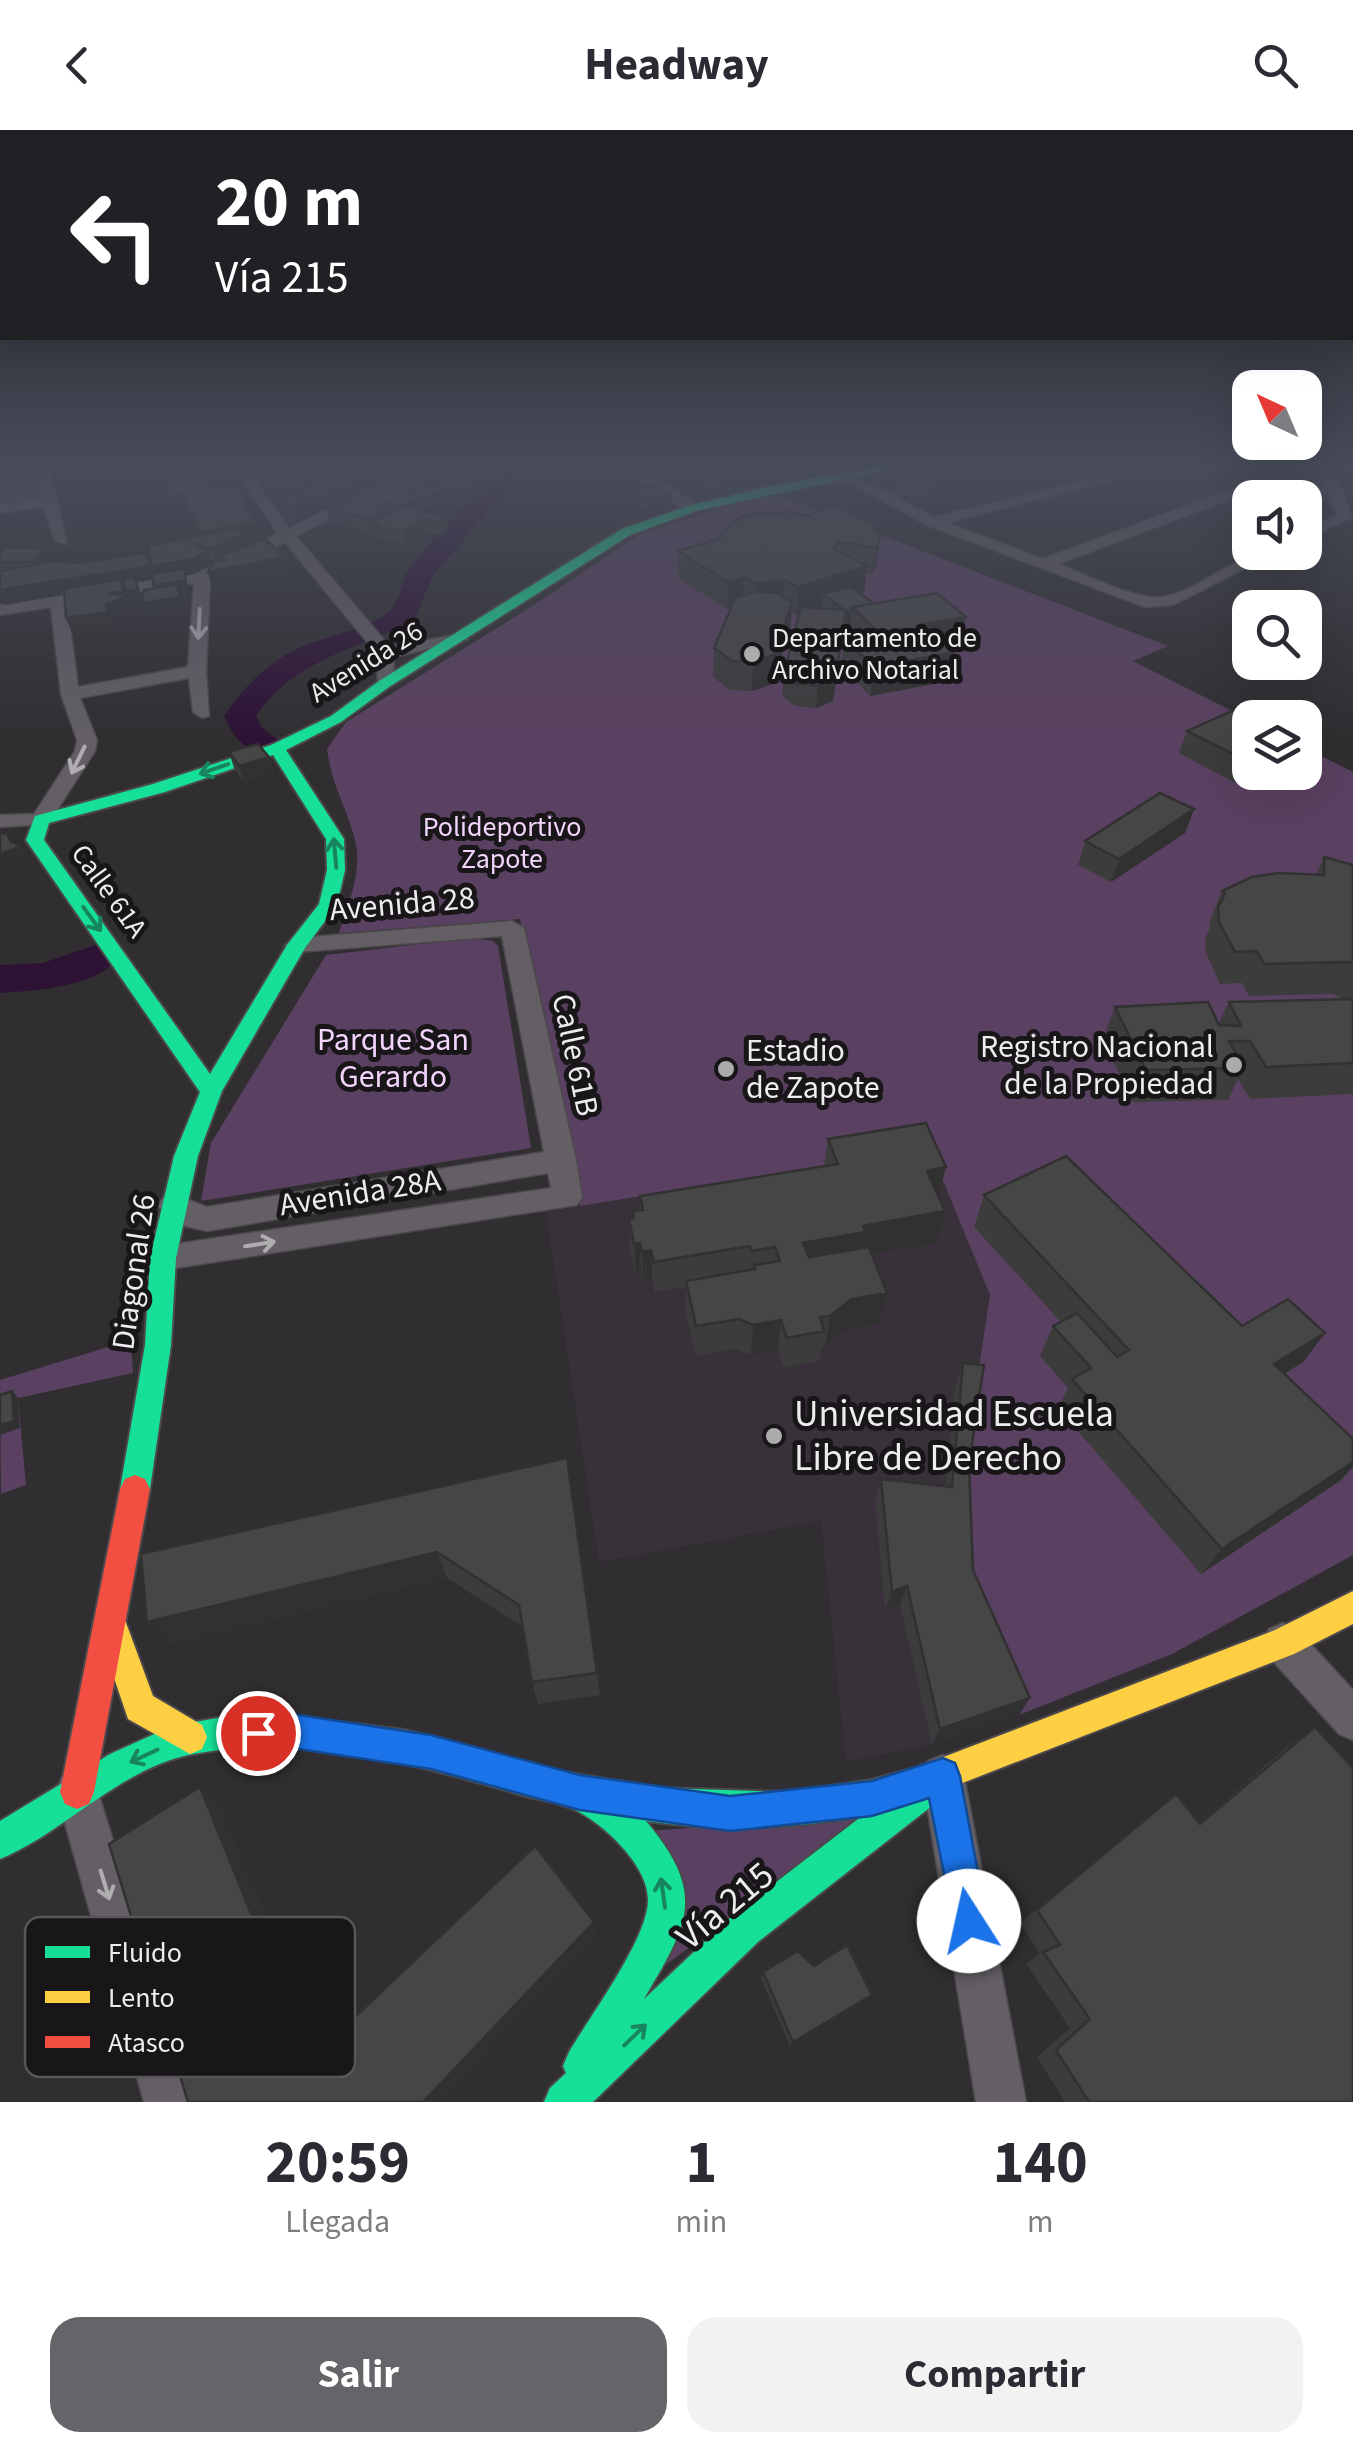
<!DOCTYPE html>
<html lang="es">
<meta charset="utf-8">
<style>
body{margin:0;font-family:"Source Sans 3",sans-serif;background:#f2f2f3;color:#2b2b33;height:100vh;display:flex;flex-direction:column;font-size:38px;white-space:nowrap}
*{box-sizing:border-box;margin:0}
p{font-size:32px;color:#7c7c81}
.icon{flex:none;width:55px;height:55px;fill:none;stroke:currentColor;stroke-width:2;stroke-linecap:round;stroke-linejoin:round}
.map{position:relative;height:1972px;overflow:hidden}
.drawer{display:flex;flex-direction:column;background:#fff;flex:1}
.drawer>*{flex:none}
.hud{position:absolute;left:0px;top:0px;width:1355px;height:210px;box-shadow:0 10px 40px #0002;background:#202124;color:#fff;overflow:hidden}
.needle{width:65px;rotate:316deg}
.buttons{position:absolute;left:1232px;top:240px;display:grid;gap:20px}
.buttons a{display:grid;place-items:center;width:90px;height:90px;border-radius:20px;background:#fff;box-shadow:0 10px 40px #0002;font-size:50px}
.pin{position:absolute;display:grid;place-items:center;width:85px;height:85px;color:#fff;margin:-42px;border:5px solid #fff;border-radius:50%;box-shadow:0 2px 10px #0007}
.me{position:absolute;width:110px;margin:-55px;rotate:350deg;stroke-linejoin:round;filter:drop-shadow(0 0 8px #0008)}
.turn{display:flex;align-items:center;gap:35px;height:210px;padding:0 50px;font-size:45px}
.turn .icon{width:130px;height:130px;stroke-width:2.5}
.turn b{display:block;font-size:70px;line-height:85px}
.eta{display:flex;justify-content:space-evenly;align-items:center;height:170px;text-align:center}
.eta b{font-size:60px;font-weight:700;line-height:70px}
.cta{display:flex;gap:20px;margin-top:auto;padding:20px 50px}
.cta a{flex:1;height:115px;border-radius:30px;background:#656469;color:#fff;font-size:40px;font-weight:700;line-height:115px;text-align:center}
.cta a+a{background:#f2f2f3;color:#2b2b33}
header{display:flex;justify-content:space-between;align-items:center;height:130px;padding:0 50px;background:#fff;font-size:45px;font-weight:700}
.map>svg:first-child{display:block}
</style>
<header><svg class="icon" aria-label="back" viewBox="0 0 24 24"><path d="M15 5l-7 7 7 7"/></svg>Headway<svg class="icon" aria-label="search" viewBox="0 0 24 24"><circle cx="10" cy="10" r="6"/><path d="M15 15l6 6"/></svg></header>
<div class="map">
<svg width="1353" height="1972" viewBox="0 0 1353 1972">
<rect width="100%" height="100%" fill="#302e31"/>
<path fill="#38313a" d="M930,1018L990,1165L961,1355L932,1614L846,1632L821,1391L599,1432L546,1082Z"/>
<g fill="#5b4161">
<path d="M32,337L41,369L0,374V343Z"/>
<path d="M777,365L1168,516L1133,531L1250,590V642H1305V618L1353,642V1425L1172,1524L1019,1585L964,1459L961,1355L990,1165L930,1019L580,1076L520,789L339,803C348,774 363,741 355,710C346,675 332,657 327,619L346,592L534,475L638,405L736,373Z"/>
<path d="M471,808L493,811L498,816L531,1018L201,1071L211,1013L326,825Z"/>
<path d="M131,1210L133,1243L18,1268L26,1355L1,1364L0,1250Z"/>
<path d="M869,1684L652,1845L649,1701Z"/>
</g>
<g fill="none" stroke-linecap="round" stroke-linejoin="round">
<g fill="#2d1234" fill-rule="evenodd">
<path d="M522,333H554L524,349L495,373L432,447L414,491C358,518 294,530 256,586L262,598L285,615L280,622C251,629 234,610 224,586C243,558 265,535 296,519C319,508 379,496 392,478C400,469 401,453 407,443C426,412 489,347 522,333Z"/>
<path d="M96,815L111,819L117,828C98,857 32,861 0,863V835L43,833Z"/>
</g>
<defs>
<g id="street">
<path d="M41,333L49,337L67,414L55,411L43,377L0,383V375L41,369L35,337Z"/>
<path d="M229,333H242L289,398L354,366H364V372L296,406L390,517L460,504L468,509L394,527L393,554L384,559L378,558L377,524L285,412L210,449L206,541L209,586L202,588L193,582L189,548L80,568L97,610L95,621L48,694L0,697V685L34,684L75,621L77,610L61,564L51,477L0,485V475L198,443L278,403ZM194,453L188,537L78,557L67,474Z"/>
<path d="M634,333H648L646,340L697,375V381H687L636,346L630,338Z"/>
<path d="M1156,333H1179L947,393L1043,429L1226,361L1323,355L1313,333H1326L1342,359L1352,387L1305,410V400L1337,385L1327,364L1233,368L1058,434C1083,443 1136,471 1162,467C1202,461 1233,422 1277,422L1173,475L1145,477L927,395L838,347L850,344L934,387Z"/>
<path d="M512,791L524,798L576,1030L582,1067L577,1075L163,1140L152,1137L148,1128L152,1119L163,1116L551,1058L548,1043L207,1101L176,1094L158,1076L163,1068L173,1064L207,1077L544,1022L502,806L297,822L285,815L297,808Z"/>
<path d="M1283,1493L1297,1499L1353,1560V1610L1339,1604L1269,1527L1263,1513L1269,1499Z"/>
<path d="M943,1625L958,1631L964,1646L1026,1972H976L922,1646L928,1631Z"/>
<path d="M77,1641L92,1647L98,1662L194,1972H144L56,1662L62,1647Z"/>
</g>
<g id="fast">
<path d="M897,333H921L696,381L630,405L389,557L341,592L286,620L344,709L345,740L337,775L305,818L222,961L198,1026L176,1128L171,1215L150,1359L145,1369L135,1373L125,1369L120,1359L145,1215L150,1128L174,1026L200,962L26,710L35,686L153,654L271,615L331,586L379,551L622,399L688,376L762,358ZM273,625L326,709L327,740L319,774L287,815L210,944L44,710L49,693L165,662Z"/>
<path d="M283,1585L405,1600L562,1642L663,1658L788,1662L871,1650L911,1639L937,1648L942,1660L937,1672L758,1812L593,1972H544L550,1958L566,1943L563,1936L569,1922C590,1886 649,1807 648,1769C648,1735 602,1692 573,1679C556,1671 533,1669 515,1663C413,1633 300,1603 193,1624C120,1638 67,1701 0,1729V1691L110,1624L172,1596L223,1587ZM862,1686L732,1786L644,1869C688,1794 708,1765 646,1691C718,1701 790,1700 862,1686Z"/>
</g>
<g id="slow">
<path d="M1353,1461V1494L1294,1524L911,1673L899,1668L894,1656L899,1644L1275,1500Z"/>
<path d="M114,1485L125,1490L153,1566L202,1595L207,1607L202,1619L190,1624L128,1589L98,1501L103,1490Z"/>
</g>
<path id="jam" d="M135,1345L145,1349L150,1359L94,1662L89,1674L77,1679L65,1674L60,1662L120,1359L125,1349Z"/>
</defs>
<use href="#street" stroke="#4b494b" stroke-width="3"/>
<use href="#fast" stroke="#4b494b" stroke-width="4"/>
<use href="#slow" stroke="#4b494b" stroke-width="4"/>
<use href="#jam" stroke="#4b494b" stroke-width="4"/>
<use href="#street" fill="#635f65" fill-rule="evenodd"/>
<use href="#fast" fill="#16e098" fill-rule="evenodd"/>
<use href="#slow" fill="#ffcf43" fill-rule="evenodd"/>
<use href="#jam" fill="#f24e42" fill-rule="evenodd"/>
</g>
<g fill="#3d3c3d" fill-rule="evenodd">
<path d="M141,333H203L205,340L218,345L222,358L209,359L254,393L257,406L248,408L250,414L285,427L288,441L212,456L208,442L214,432L209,430L210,434L194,444L186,445L189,465L181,466L184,481L146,487L142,473L135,475L136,479L111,488L112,496L72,503L64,465L4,475L0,465V424L153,445L152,436L200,406L186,377L174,379L166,359L159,360ZM153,449L154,458L142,471L137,452Z"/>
<path d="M254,333H335L336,337L418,333L296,394L287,392L282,384L280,375L259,347ZM333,340L330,355H322L321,353L331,348L330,341Z"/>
<path d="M418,333H506L489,341V346L480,351L481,357L471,364L454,360V354L441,353V357L450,371L435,376L436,380L430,382L447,387L449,400L443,406L426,402L406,414L383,411L375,404L374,400L370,402L329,392L326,379Z"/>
<path d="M1282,333L1326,344L1322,356L1291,358L1277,346Z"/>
<path d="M705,344L744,345V358L715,363L705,356Z"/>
<path d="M936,350L932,368L894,365L896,352Z"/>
<path d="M632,360L671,376L649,382L633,372Z"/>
<path d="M880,406L873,444L866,443L864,463L861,464L874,474L961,515L949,517L954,522L949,551L870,566L841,536L844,508L850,507L849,505L850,496H844L833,571L816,578L795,576L782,566L784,544L799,484L796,485L792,483L790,500L772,554L752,561L730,560L713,547L714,518L730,478L727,479L678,448V421Z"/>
<path d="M1250,588V642L1241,656L1179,623L1187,601Z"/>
<path d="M229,622L274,642L244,652L234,638Z"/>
<path d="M1194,679L1185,703L1111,752L1078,735L1085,711Z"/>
<path d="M1324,727L1353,735V964L1250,969L1238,949L1228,970L1133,972L1103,909L1115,877L1218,895L1229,872L1342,869L1333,864L1249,866L1242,853L1220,854L1206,823L1205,809L1211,795L1209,793L1222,761L1316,745Z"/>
<path d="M828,1009L939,1067L945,1081L937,1113L872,1124L887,1163L880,1193L846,1200L825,1216H822L819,1231L783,1237L778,1220L751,1225L737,1219L696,1226L685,1181L686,1157L655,1162L652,1151L643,1153L641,1143L636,1144L630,1120L629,1089L633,1088V1081L640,1080V1066L824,1036Z"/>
<path d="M984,1065L1242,1196L1325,1203L1303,1232L1285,1243L1341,1350L1201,1444L1058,1278L1068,1258L1040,1226L1053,1196L1061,1192L974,1097Z"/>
<path d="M963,1233L973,1440L1019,1585L932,1614L900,1475L885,1480L875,1370L881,1349L946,1356L955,1256Z"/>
<path d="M567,1328L600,1565L538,1574L532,1552L523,1497L447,1448L169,1515Z"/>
<path d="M1315,1597L1353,1972H1065L1037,1927L1070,1898L1026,1834L1040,1824L1020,1793L1176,1664L1199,1693L1287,1617Z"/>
<path d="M814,1836L867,1870L790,1916L761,1848L763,1842Z"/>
</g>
<g fill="#323132">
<path d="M190,333H203L205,341L218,345L222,358L189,362L185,350Z"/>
<path d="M326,333H335L336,339L330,341L331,348L321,353L323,359L391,333H418L296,394L291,375L280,369L278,359L312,343Z"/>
<path d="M481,333H506L489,341V346L473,355L472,342Z"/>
<path d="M439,340L441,358L403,373L401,360Z"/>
<path d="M744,345V358L715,363L716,351Z"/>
<path d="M162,346L166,359L159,360L155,347Z"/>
<path d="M480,351L481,357L471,364L470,357Z"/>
<path d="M448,358L450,371L435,376L436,380L414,391L401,375Z"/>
<path d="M188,363L183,366L186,377L174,379L170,366Z"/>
<path d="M671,363V376L649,382L648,369Z"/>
<path d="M391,376L393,389L373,391L374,400L370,402L368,389Z"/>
<path d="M447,387L449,400L443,406L441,392Z"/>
<path d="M424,389L426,402L406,414L403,401Z"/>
<path d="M254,393L257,406L248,408L251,417L216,432L213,419L205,415L201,402Z"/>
<path d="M880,406L877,432L873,444L877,418Z"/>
<path d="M44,418L49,432L36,446L31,432Z"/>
<path d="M207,421L210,434L194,444L186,445L189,465L181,466L184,481L146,487L142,473L135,475L136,479L111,488L112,496L72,503L66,488L106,474L107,464L124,461L126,467L128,466L126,461L136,452L4,475L0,465V460L150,436L155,449L137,452L143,473L158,469L153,455L156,450L152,436Z"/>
<path d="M285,427L288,441L212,456L208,442Z"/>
<path d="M867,436L864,463L834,472L822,463L821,477L796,485L798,457Z"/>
<path d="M744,447L743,474L727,479L728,452Z"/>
<path d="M784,450L782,478L754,481L756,454Z"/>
<path d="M792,472L790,500L772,554L752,561L753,532Z"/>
<path d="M846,480L833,571L816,578L818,556Z"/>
<path d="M852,481L850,496L845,497L847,482Z"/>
<path d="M966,487L961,515L918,523L923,494Z"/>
<path d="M954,522L949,551L870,566L874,537Z"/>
<path d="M269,627L274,642L244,652L239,636Z"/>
<path d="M1250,634V642H1268L1241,656Z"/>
<path d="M1194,679L1185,703L1111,752L1119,729Z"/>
<path d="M22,716L26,724L0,733V724Z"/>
<path d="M946,1037L938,1069L927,1041Z"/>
<path d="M945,1081L937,1113L860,1126L799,1144L803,1113L863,1096Z"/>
<path d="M640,1113L641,1143L636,1144L634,1114Z"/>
<path d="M651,1120L652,1151L643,1153L642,1122Z"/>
<path d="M887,1163L880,1193L846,1200L825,1216L830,1186L852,1169Z"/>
<path d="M781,1190L778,1220L751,1225L753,1195Z"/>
<path d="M1325,1203L1303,1232L1254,1263L1274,1234Z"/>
<path d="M12,1261L18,1268L20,1298L0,1305V1295Z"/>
<path d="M1353,1332V1337L1341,1350L1201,1444L1222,1419Z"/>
<path d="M437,1422L447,1448L169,1515L147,1492Z"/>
<path d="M907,1456L900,1475L885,1480L892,1462Z"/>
<path d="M1030,1568L1019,1585L932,1614L940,1599Z"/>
<path d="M200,1657L221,1676L311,1894L292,1885Z"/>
<path d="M594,1792L597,1805L441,1972H423Z"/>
<path d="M872,1865L867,1870L790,1916L793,1912Z"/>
</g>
<g fill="#474647" stroke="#323132" stroke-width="2.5">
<path d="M145,333H192L195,337L188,338L191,342L215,339L218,345L185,350L187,354H206L209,361L233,356L240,362L254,393L201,402L183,366L188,363L170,366L162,346L155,347Z"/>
<path d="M261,333H278L281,336L292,334L302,342L296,334L327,333L328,335L312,343L316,346L305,349L270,350L272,356L256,334Z"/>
<path d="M341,333H391L309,372L308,366H298L305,363L320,346L317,355H330L333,338Z"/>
<path d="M418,333H488L472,342L439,340L431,344L440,346L401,360L418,363L428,355L448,358L401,375L447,387L441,392L424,389L403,401L381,398L373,391L401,375L385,373L391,376L368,389L326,379Z"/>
<path d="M1282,333H1318L1326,344L1296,346Z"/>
<path d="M733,338L744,345L716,351L705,344Z"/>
<path d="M898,346L936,350L934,356L896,352Z"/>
<path d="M310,348L304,354L278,359L270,350Z"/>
<path d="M464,348L480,351L470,357L453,354Z"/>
<path d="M655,354L671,363L648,369L632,360Z"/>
<path d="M277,365L308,366L291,375L282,373Z"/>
<path d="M426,372L435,373L421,380L411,378Z"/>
<path d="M832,373L873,394L880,406L877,418L837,412L834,419L867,436L798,457L784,450L756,454L744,447L728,452L678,421L719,409L733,391L750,384L790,382L810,386Z"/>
<path d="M231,399L247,403L213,419L191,413L207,421L190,430L152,436L148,416Z"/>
<path d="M265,409L285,427L208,442L214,431L224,430L222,425Z"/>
<path d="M6,418H44L31,432H0V424Z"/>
<path d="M145,423L150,436L0,460V441L55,431L80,433Z"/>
<path d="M185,439V451L153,455V443Z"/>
<path d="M135,447L138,459L126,461L123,449Z"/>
<path d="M120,449L124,461L107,464L132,465L106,474L107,482L66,488L64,459Z"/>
<path d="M177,455L180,467L142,473L144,460Z"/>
<path d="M852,457L874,474L852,477V481L847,482L822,463Z"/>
<path d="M756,461L776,463L792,472L774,525L753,532L732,531L714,518L735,468Z"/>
<path d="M937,463L966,487L923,494L954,522L874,537L844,508L878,502L852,477Z"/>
<path d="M801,477L846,480L835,549L818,556L796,553L784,544Z"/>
<path d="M1241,577L1263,588H1250V632L1187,601Z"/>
<path d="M258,614L269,627L239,636L229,622Z"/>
<path d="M1160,663L1194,679L1119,729L1085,711Z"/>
<path d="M0,704H7L11,712L22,716L0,724Z"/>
<path d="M1324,727L1353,735V833L1350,832L1264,834L1257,821L1235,822L1219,792L1218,777L1225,764L1222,761L1252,747L1278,743L1324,745Z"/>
<path d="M1353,869V933L1266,937L1250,911H1229L1244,938L1146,940L1115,877L1208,872L1219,895L1241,896L1229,872Z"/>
<path d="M926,993L946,1037L927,1041L945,1081L863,1096L865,1102L803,1113L809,1127L869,1117L887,1163L852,1169L830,1186L820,1187L824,1201L787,1208L781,1190L753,1195L739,1189L696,1196L686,1151L755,1139L754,1135L780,1131L775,1117L751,1121L750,1116L654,1132L651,1120L642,1122L640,1113L634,1114L629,1089L634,1088L633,1081L643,1080L640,1066L838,1034L828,1009Z"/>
<path d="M1066,1026L1242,1196L1288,1169L1325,1203L1274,1234L1353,1309V1332L1222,1419L1072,1249L1091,1238L1053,1196L1077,1183L1117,1227L1129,1220L984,1065Z"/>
<path d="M963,1233L984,1235L969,1334L973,1440L1030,1568L940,1599L907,1456L892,1462L881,1349L952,1357Z"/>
<path d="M12,1261L14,1291L0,1295V1265Z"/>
<path d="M567,1328L597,1543L532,1552L519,1475L437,1422L147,1492L141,1424Z"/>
<path d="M1315,1597L1353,1638V1972H1089L1056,1920L1090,1889L1043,1822L1060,1815L1037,1780L1176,1664L1200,1694Z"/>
<path d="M200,1657L292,1885L355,1887L535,1716L594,1792L423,1972H188L109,1714Z"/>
<path d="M847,1815L872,1865L793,1912L763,1842L798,1821L814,1836Z"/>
</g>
<defs><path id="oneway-shaft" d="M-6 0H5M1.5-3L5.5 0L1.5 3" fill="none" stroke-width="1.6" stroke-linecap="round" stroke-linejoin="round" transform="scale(2.5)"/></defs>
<g stroke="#b0adb1">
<use href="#oneway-shaft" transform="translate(199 494) rotate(93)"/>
<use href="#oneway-shaft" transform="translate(78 630) rotate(116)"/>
<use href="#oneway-shaft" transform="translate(260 1114) rotate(-9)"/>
<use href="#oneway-shaft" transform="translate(105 1755) rotate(73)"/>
</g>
<g stroke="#17855e">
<use href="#oneway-shaft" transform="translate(214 639) rotate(161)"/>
<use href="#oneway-shaft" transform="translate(335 723) rotate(-95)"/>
<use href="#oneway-shaft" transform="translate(92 789) rotate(54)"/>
<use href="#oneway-shaft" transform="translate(144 1626) rotate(155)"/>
<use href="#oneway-shaft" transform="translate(663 1763) rotate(-98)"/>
<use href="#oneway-shaft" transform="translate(635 1905) rotate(-44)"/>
</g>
<linearGradient id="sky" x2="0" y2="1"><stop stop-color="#1a191b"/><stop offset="0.55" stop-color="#484c5a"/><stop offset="1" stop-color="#484c5a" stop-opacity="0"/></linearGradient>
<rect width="1353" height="609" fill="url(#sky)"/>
<path fill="#1a73e8" stroke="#114b97" stroke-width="2.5" d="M292,1584L431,1605L580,1645L730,1666L872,1651L943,1628L955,1633L960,1646L987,1791L982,1804L969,1809L956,1804L929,1668L872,1686L730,1701L580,1680L431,1639L292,1618L258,1620L246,1615L241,1603L246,1591L258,1586Z"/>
<g fill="#acaaac" stroke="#181618" stroke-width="4">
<circle cx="752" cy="524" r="10"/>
<circle cx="1234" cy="935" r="10"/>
<circle cx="726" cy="939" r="10"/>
<circle cx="774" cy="1306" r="10"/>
</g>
<g text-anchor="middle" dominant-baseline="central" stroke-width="10" stroke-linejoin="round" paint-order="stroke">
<g font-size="28" fill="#efecef" stroke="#181618" text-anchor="start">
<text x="772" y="508">Departamento de<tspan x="772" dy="32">Archivo Notarial</tspan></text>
</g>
<g font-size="28" fill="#efecef" stroke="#181618">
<text transform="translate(366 532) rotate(-32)">Avenida 26</text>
<text transform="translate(109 761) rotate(54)">Calle 61A</text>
</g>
<g font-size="28" fill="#f3d4fc" stroke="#181618">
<text x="502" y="697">Polideportivo<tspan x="502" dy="32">Zapote</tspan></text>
</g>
<g font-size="32" fill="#efecef" stroke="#181618">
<text transform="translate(402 774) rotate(-5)">Avenida 28</text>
<text transform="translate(575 925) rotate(78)">Calle 61B</text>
<text transform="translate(360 1063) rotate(-9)">Avenida 28A</text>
<text transform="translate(134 1142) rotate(-82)">Diagonal 26</text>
</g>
<g font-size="32" fill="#f3d4fc" stroke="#181618">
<text x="393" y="910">Parque San<tspan x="393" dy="37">Gerardo</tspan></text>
</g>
<g font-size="32" fill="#efecef" stroke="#181618" text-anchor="end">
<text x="1214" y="917">Registro Nacional<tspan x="1214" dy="37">de la Propiedad</tspan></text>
<text x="746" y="921" text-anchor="start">Estadio<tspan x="746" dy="37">de Zapote</tspan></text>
</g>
<g font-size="38" fill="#efecef" stroke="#181618" text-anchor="start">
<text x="794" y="1284">Universidad Escuela<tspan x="794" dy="44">Libre de Derecho</tspan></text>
</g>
<g font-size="38" fill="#efecef" stroke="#181618">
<text transform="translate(725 1776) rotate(-40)">Vía 215</text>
</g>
</g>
<rect x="25" y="1787" width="330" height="160" rx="15" fill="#181618" stroke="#585658" stroke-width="2.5"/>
<rect x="45" y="1816" width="45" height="12" fill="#16e098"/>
<rect x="45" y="1861" width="45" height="12" fill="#ffcf43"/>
<rect x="45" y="1906" width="45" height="12" fill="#f24e42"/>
<g font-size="28" fill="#efecef">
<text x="108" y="1832">Fluido</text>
<text x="108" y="1877">Lento</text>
<text x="108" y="1922">Atasco</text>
</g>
</svg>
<div class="buttons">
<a><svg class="needle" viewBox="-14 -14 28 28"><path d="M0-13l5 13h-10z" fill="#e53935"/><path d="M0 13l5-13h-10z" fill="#7c7c81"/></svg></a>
<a><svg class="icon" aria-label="sound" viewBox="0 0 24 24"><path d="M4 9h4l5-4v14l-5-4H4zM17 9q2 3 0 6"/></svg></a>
<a><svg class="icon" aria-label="search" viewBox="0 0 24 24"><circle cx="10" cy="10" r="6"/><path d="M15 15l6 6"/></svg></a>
<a><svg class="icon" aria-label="layers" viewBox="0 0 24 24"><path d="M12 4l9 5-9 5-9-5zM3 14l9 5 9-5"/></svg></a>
</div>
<div class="pin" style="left:258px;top:1603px;background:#d93025"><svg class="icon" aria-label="arrive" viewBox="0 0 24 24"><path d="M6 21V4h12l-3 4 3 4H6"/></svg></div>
<svg class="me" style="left:969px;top:1791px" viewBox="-20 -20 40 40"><circle r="19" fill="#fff"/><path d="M0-13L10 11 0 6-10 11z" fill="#1a73e8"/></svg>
<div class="hud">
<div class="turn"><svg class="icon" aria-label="left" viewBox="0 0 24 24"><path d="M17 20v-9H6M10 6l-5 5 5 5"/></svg><div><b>20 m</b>Vía 215</div></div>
</div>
</div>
<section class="drawer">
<div class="eta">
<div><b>20:59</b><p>Llegada</p></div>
<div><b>1</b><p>min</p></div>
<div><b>140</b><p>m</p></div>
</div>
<div class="cta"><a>Salir</a><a>Compartir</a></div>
</section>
